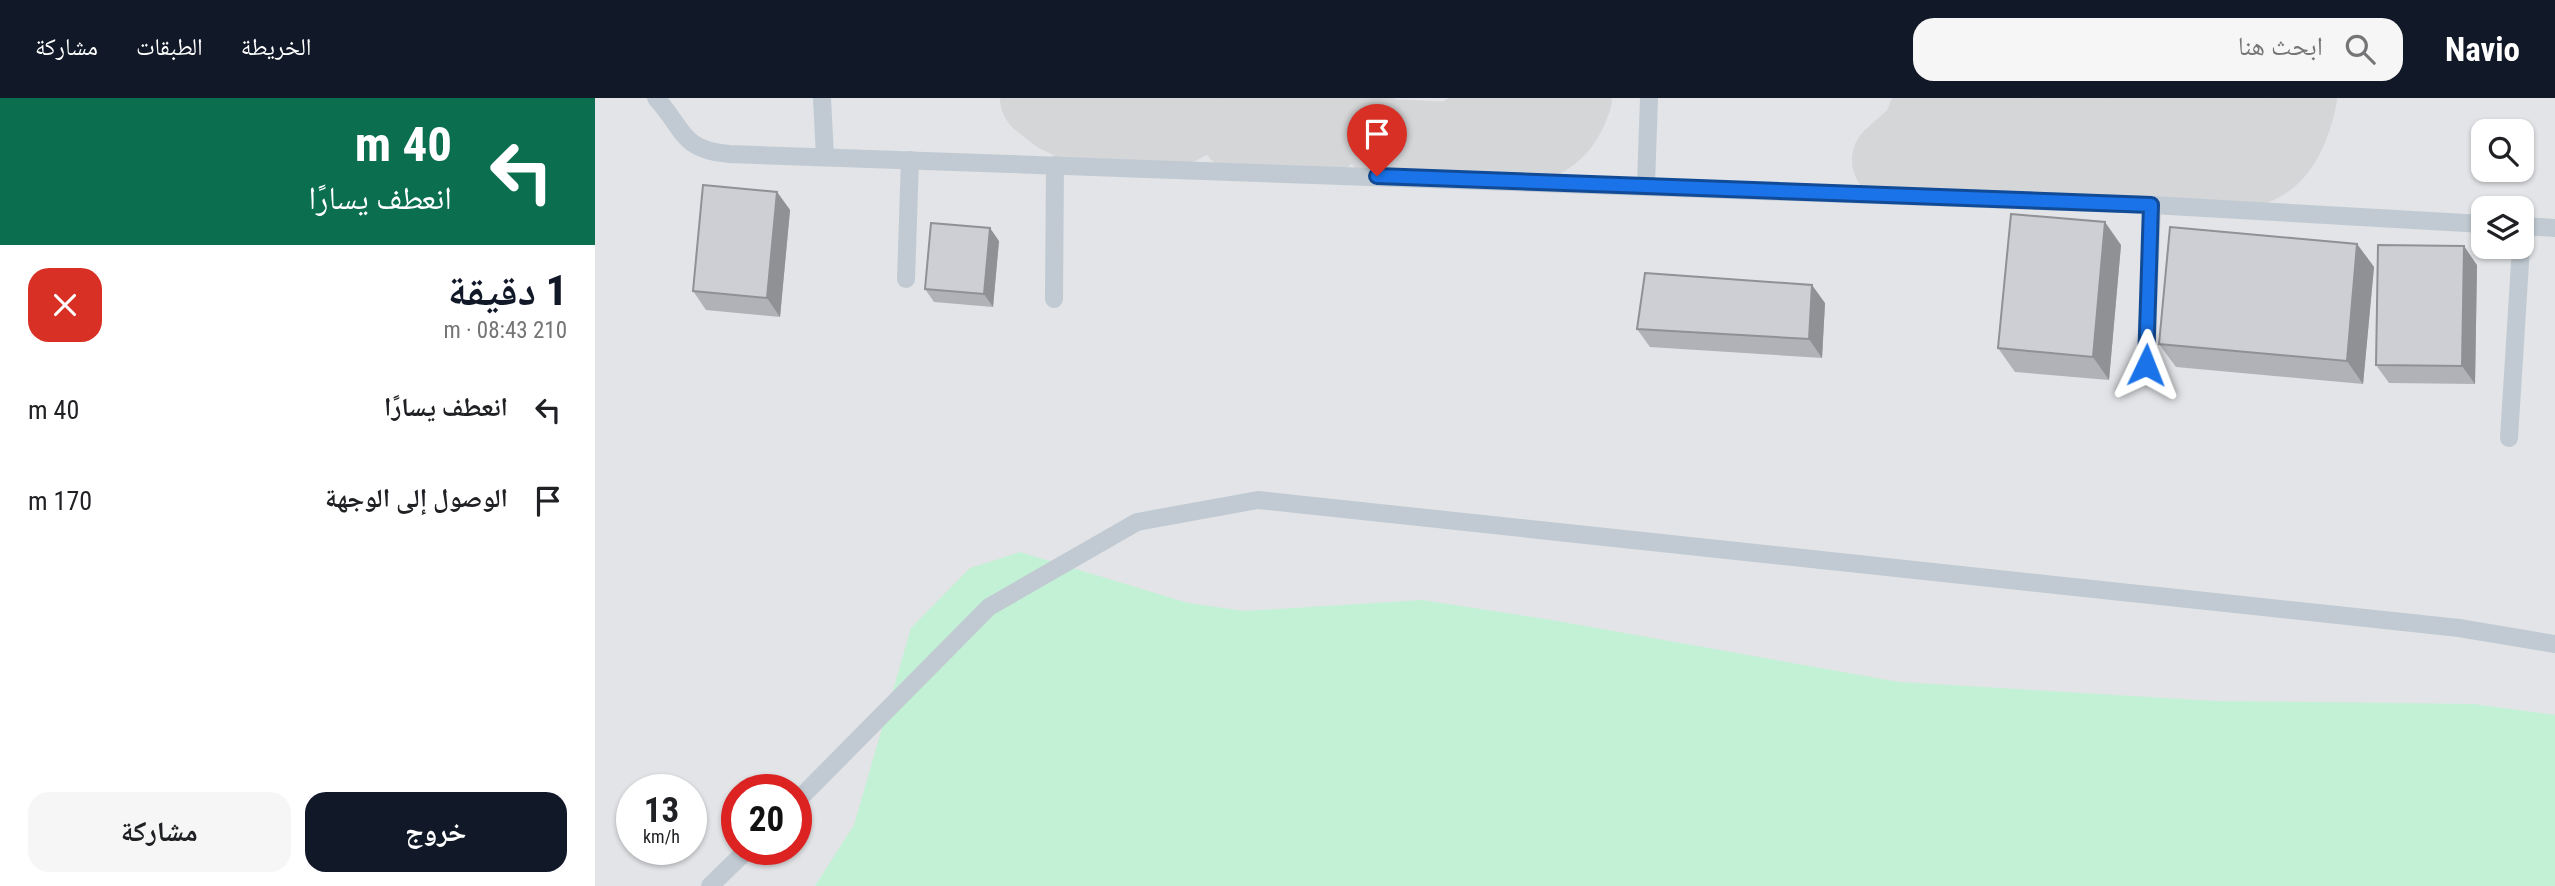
<!DOCTYPE html>
<html lang="ar">
<meta charset="utf-8">
<style>
body{margin:0;font-family:"Roboto Condensed","Noto Naskh Arabic",sans-serif;background:#f6f6f6;color:#202124;direction:rtl;height:100vh;display:flex;flex-direction:column;font-size:26px;white-space:nowrap}
*{box-sizing:border-box;margin:0}
p{font-size:23px;color:#757577}
.icon{flex:none;width:38px;height:38px;fill:none;stroke:currentColor;stroke-width:2;stroke-linecap:round;stroke-linejoin:round}
.map{position:relative;flex:1;overflow:hidden;direction:ltr}
.details{display:flex;flex-direction:column;background:#fff;width:595px}
.details>*{flex:none}
.banner{background:#0b6e4f;color:#fff;overflow:hidden}
.fabs{position:absolute;left:1876px;top:21px;display:grid;gap:14px}
.fabs a{display:grid;place-items:center;width:63px;height:63px;border-radius:14px;background:#fff;box-shadow:0 2px 5px #0004;font-size:35px}
.speed{position:absolute;left:21px;top:676px;display:flex;gap:14px;font-size:35px;font-weight:700;text-align:center}
.speed>*{display:grid;place-content:center;width:91px;height:91px;border-radius:50%;background:#fff;box-shadow:0 2px 5px #0004;line-height:1}
.speed small{font-size:18px;font-weight:400}
.speed .limit{border:10px solid #d22;background:#fff;color:#111}
.pin{position:absolute;display:grid;place-items:center;width:60px;height:60px;color:#fff;margin:-72px -30px;border-radius:50% 50% 50% 0;rotate:-45deg;box-shadow:0 0 7px #0007}
.pin .icon{rotate:45deg}
.me{position:absolute;width:77px;margin:-38px;rotate:2deg;stroke-linejoin:round;filter:drop-shadow(0 0 5px #0008)}
.turn{display:flex;align-items:center;gap:24px;height:147px;padding:0 28px;font-size:32px}
.turn .icon{width:91px;height:91px;stroke-width:2.5}
.turn b{display:block;font-size:49px;line-height:60px}
.round{display:grid;place-items:center;flex:none;width:74px;height:74px;border-radius:21px;background:#f6f6f6}
.headline{display:flex;align-items:center;justify-content:space-between;height:119px;padding:0 28px}
h1{font-size:42px;font-weight:800;line-height:52px;color:#111827}
.button{display:flex;gap:14px;margin-top:auto;padding:14px 28px}
.button a{flex:1;height:80px;border-radius:21px;background:#111827;color:#fff;font-size:28px;font-weight:800;line-height:80px;text-align:center}
.button a+a{background:#f6f6f6;color:#202124}
ul{padding:0;list-style:none}
li{display:flex;align-items:center;gap:21px;height:91px;padding:0 28px}
li div{flex:1}
li b{display:block;font-size:26px}
li em{font-style:normal}
header{display:flex;align-items:center;gap:42px;box-sizing:border-box;height:98px;padding:0 35px;background:#111827;color:#fff}
header strong{font-size:33px}
nav{display:flex;gap:38px;margin-inline-start:auto;font-size:24px}
.search{width:490px;height:63px;background:#f6f6f6;display:flex;align-items:center;gap:18px;box-sizing:border-box;padding:0 24px;border-radius:21px;color:#757577;font-size:26px}
main{display:flex;flex:1;min-height:0}
.map>svg:first-child{display:block}
</style>
<header>
<strong>Navio</strong>
<div class="search"><svg class="icon" aria-label="search" viewBox="0 0 24 24"><circle cx="10" cy="10" r="6"/><path d="M15 15l6 6"/></svg>ابحث هنا</div>
<nav><a>الخريطة</a><a>الطبقات</a><a>مشاركة</a></nav>
</header>
<main>
<div class="map">
<svg width="1960" height="788" viewBox="0 0 1960 788">
<rect width="100%" height="100%" fill="#f5f3f3"/>
<path fill="#e2e4e7" fill-rule="evenodd" d="M0,0H1960V788H0ZM1888,33H1927V72H1888ZM1888,110H1927V149H1888ZM37,691H96V751H37ZM142,691H201V751H142Z"/>
<path fill="#c3f1d5" d="M425,454L593,505L649,513L827,502L951,521L1304,584L1620,603L1878,606L1960,617V788H220L259,727L316,530L375,470Z"/>
<g fill="none" stroke-linecap="round" stroke-linejoin="round">
<g stroke="#d5d6d8" stroke-width="82">
<path d="M446,0L465,15L497,29L525,33H570L610,11L614,0"/>
<path d="M646,34L724,39L750,21L759,0"/>
<path d="M790,42L857,45L879,33L900,12"/>
<path d="M857,45C906,48 957,59 976,0"/>
<path d="M1298,62C1368,62 1437,61 1506,63C1545,64 1634,81 1665,63C1687,51 1696,22 1701,0"/>
<path d="M1298,62L1327,36L1341,0"/>
<path d="M1375,62L1399,36L1413,0"/>
<path d="M1442,63C1463,50 1478,25 1481,0"/>
<path d="M1508,63C1537,45 1546,34 1556,0"/>
<path d="M1585,69C1610,51 1627,32 1629,0"/>
</g>
<g stroke="#c1cad2" stroke-width="18">
<path d="M61,0C89,30 85,52 134,56L1557,107L1888,126"/>
<path d="M227,0L230,59"/>
<path d="M1051,87L1054,0"/>
<path d="M1927,128L1960,130"/>
<path d="M311,181L315,62"/>
<path d="M459,201L460,67"/>
<path d="M1551,267L1557,107"/>
<path d="M1914,340L1926,149"/>
<path d="M201,704L394,509L542,424L663,402L1864,530L1960,546"/>
<path d="M115,788L153,751"/>
</g>
</g>
<g fill="#b0b2b7">
<path d="M182,94L195,112L185,219L111,212L98,193Z"/>
<path d="M404,143L398,209L339,204L330,191Z"/>
<path d="M1762,146L1779,169L1768,286L1581,269L1564,246Z"/>
<path d="M1526,147L1514,282L1420,274L1403,250Z"/>
<path d="M1882,167L1880,286L1794,285L1781,267Z"/>
<path d="M1230,205L1227,260L1055,249L1042,231Z"/>
</g>
<g fill="#909195">
<path d="M182,94L195,112L185,219L172,200Z"/>
<path d="M1510,124L1526,147L1514,282L1498,259Z"/>
<path d="M395,130L404,143L398,209L389,196Z"/>
<path d="M1762,146L1779,169L1768,286L1752,263Z"/>
<path d="M1869,148L1882,167L1880,286L1867,268Z"/>
<path d="M1217,187L1230,205L1227,260L1214,241Z"/>
</g>
<g fill="#cdcfd5" stroke="#909195" stroke-width="2">
<path d="M108,87L182,94L172,200L98,193Z"/>
<path d="M1416,116L1510,124L1498,259L1403,250Z"/>
<path d="M336,125L395,130L389,196L330,191Z"/>
<path d="M1575,129L1762,146L1752,263L1564,246Z"/>
<path d="M1783,147L1869,148L1867,268L1781,267Z"/>
<path d="M1050,175L1217,187L1214,241L1042,231Z"/>
</g>
<g fill="none" stroke-linecap="round" stroke-linejoin="round">
<defs>
<path id="route" d="M782,78L1556,107L1551,267"/>
</defs>
<use href="#route" stroke="#114b97" stroke-width="18"/>
<use href="#route" stroke="#1a73e8" stroke-width="12"/>
</g>
</svg>
<div class="fabs">
<a><svg class="icon" aria-label="search" viewBox="0 0 24 24"><circle cx="10" cy="10" r="6"/><path d="M15 15l6 6"/></svg></a>
<a><svg class="icon" aria-label="layers" viewBox="0 0 24 24"><path d="M12 4l9 5-9 5-9-5zM3 14l9 5 9-5"/></svg></a>
</div>
<div class="speed"><div>13<small>km/h</small></div><div class="limit">20</div></div>
<div class="pin" style="left:782px;top:78px;background:#d93025"><svg class="icon" aria-label="arrive" viewBox="0 0 24 24"><path d="M6 21V4h12l-3 4 3 4H6"/></svg></div>
<svg class="me" style="left:1551px;top:267px" viewBox="-20 -20 40 40"><path d="M0-17L14 15 0 8-14 15z" fill="#1a73e8" stroke="#fff" stroke-width="4"/></svg>
</div>
<section class="details">
<div class="banner">
<div class="turn"><svg class="icon" aria-label="left" viewBox="0 0 24 24"><path d="M17 20v-9H6M10 6l-5 5 5 5"/></svg><div><b>40 m</b>انعطف يسارًا</div></div>
</div>
<div class="headline"><div><h1>1 دقيقة</h1><p>210 m · 08:43</p></div><a class="round" style="background:#d93025;color:#fff"><svg class="icon" aria-label="close" viewBox="0 0 24 24"><path d="M6 6l12 12M18 6L6 18"/></svg></a></div>
<ul>
<li><svg class="icon" aria-label="left" viewBox="0 0 24 24"><path d="M17 20v-9H6M10 6l-5 5 5 5"/></svg><div><b>انعطف يسارًا</b></div><em>40 m</em></li>
<li><svg class="icon" aria-label="arrive" viewBox="0 0 24 24"><path d="M6 21V4h12l-3 4 3 4H6"/></svg><div><b>الوصول إلى الوجهة</b></div><em>170 m</em></li>
</ul>
<div class="button"><a>خروج</a><a>مشاركة</a></div>
</section>
</main>
